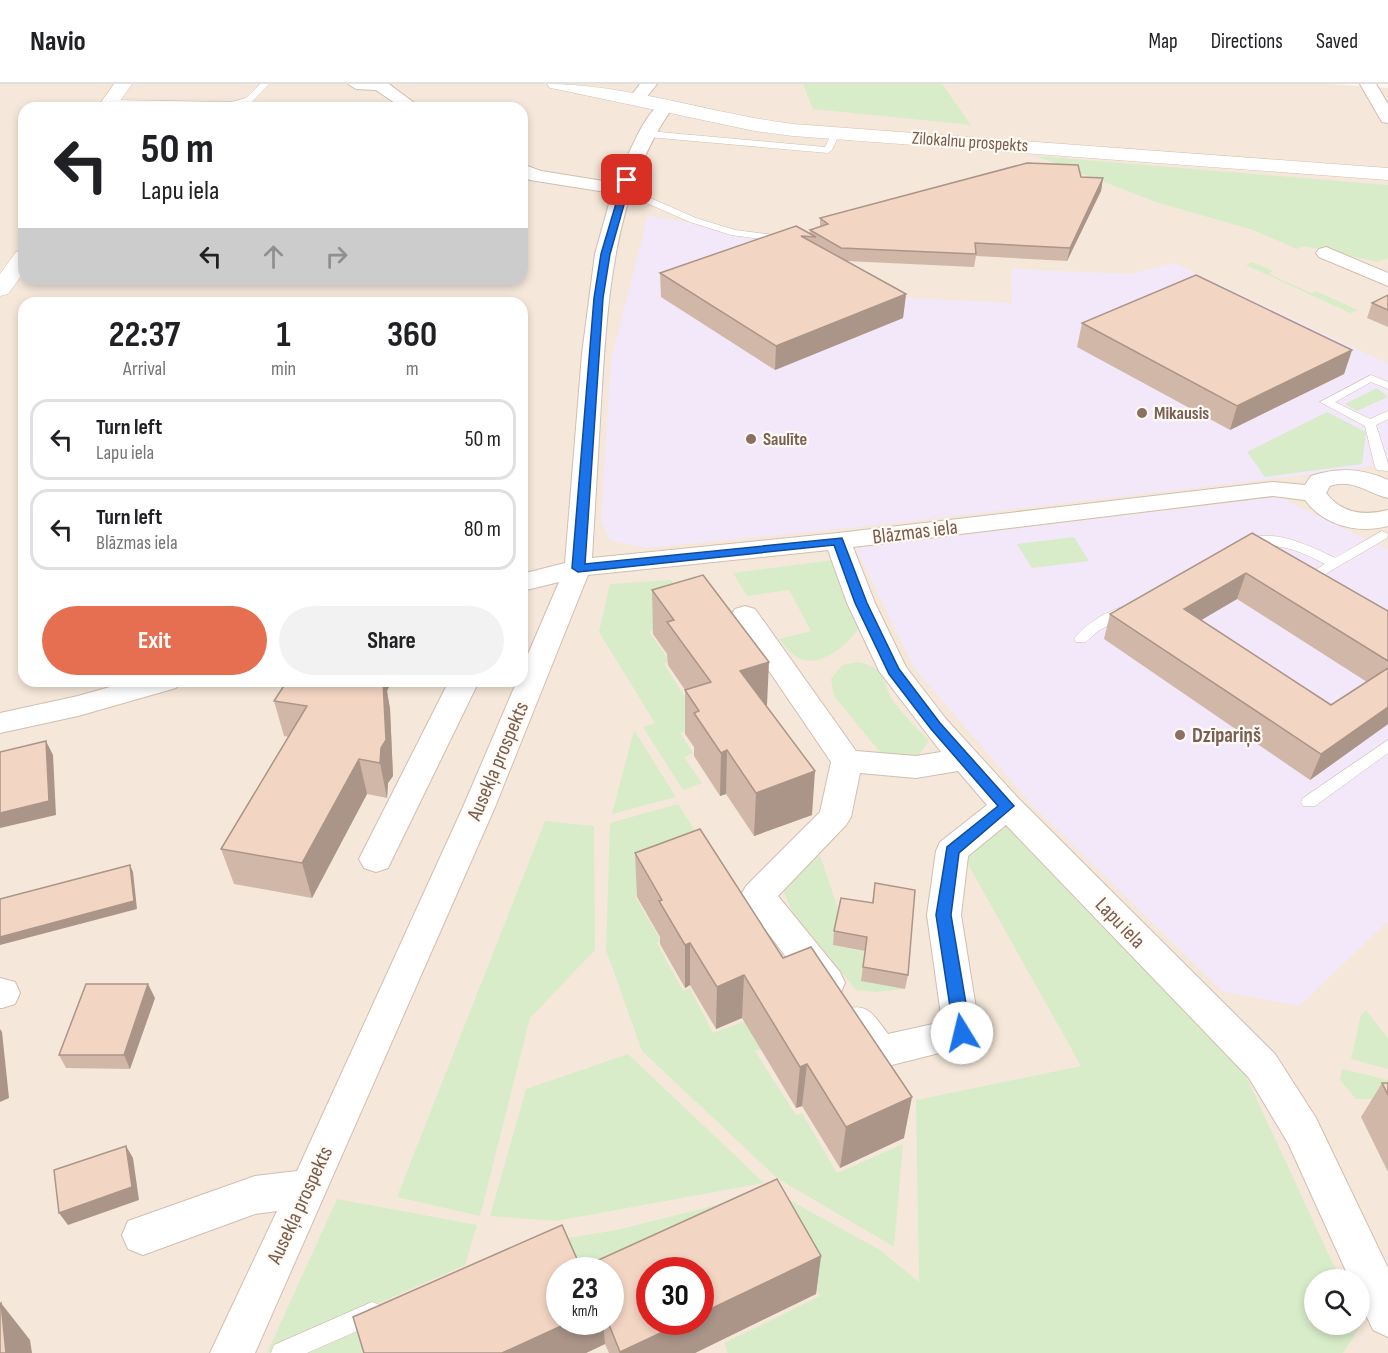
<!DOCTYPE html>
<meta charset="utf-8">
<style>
body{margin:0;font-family:"Sofia Sans Condensed",sans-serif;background:#f2f2f2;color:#202124;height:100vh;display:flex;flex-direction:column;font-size:22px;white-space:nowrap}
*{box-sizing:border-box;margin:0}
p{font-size:20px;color:#757577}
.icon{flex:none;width:33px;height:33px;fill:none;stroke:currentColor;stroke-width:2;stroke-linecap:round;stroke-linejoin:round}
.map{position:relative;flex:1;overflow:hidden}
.details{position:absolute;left:18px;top:213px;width:510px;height:390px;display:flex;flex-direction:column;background:#fff;border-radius:18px;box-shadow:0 3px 9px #0003}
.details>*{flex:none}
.hud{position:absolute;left:18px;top:18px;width:510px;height:183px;border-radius:18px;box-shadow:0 3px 9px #0003;background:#fff;color:#202124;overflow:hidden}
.tools{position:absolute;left:1304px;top:1185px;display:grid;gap:12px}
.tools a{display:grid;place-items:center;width:66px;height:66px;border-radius:50%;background:#fff;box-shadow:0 3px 9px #0003;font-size:30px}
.speed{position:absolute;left:546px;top:1173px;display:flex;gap:12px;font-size:30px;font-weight:700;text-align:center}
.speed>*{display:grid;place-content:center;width:78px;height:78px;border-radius:50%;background:#fff;box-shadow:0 3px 9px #0003;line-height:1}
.speed small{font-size:15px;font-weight:400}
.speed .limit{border:9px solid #d22;background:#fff;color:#111}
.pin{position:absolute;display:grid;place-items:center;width:51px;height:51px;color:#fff;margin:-26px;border-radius:12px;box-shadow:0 3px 9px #0006}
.me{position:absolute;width:66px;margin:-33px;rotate:351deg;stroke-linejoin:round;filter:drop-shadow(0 0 4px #0008)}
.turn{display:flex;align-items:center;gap:21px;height:126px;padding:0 24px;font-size:27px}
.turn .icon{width:78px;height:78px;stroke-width:2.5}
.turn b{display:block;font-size:42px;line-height:51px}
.lanes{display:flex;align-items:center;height:57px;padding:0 24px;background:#0003;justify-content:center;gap:30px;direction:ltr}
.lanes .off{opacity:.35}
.eta{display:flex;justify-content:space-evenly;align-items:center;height:102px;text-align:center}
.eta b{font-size:36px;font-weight:700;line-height:42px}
.action{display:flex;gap:12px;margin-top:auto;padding:12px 24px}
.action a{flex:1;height:69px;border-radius:36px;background:#e76f51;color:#fff;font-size:24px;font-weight:700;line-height:69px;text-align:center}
.action a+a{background:#f2f2f2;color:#202124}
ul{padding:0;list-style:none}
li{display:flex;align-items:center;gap:18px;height:81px;margin:0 12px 9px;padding:0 12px;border:3px solid #e0e0e0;border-radius:18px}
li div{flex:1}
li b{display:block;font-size:22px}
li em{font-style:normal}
header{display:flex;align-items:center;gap:36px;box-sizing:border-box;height:84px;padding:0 30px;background:#fff;border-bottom:2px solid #e0e0e0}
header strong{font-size:28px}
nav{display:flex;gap:33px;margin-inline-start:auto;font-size:21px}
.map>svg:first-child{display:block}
</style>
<header>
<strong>Navio</strong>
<nav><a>Map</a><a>Directions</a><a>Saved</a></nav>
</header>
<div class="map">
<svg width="1388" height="1269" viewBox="0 0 1388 1269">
<rect width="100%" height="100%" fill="#fdf6ec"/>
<path fill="#f5e8da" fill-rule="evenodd" d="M0,0H1331L1388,4V1269H0ZM24,24H522V195H24ZM24,219H522V597H24ZM560,1186H610V1238H560ZM650,1186H700V1238H650ZM1314,1196H1359V1240H1314Z"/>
<g fill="#f3e8fa">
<path d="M648,132L813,158L908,214L1012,219L1011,185L1131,190L1174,179L1388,280V378L1355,385L887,440L646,464L610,456L601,436L611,275Z"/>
<path d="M1279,413L1388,466V837L1299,922L1222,907L1032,721L913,582L856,464Z"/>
</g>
<g fill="#d8ecc9">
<path d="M803,0H942L971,41L813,25Z"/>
<path d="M1036,72L1388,101V174L1378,178L1304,162L1297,165L1253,146L1159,119Z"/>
<path d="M1252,178L1273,187L1269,190L1311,209L1316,207L1358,226L1350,229L1246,181Z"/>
<path d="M1377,304L1388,313L1357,327L1345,320Z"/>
<path d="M1327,328L1366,348L1362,380L1265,393L1247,368Z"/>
<path d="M1074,453L1089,477L1032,484L1017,460Z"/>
<path d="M833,476L862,536C856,556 825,581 804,576C792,573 786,564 779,555L811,547L789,506L747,512L733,489Z"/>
<path d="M671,496L701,533L649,548L670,577L664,580L691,622L712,639L680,649L693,669L684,673L702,699L683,706L643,643L655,639L599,548L610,500Z"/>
<path d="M859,578C891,586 879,597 894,618C904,632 917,644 929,657L918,672H897L879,667L834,612L831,595L842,581Z"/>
<path d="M634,646L676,713L612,730Z"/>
<path d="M678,720L716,780L635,812L661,857L657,859L683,907L690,904L713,949L745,937L762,964L755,967L796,1031L802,1029L837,1089L903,1060L894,1163L777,1094L642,967L606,866L610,739Z"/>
<path d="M1006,733L1246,992L1340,1195L1314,1196V1240H1359V1238L1361,1241L1343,1269H728L724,1259L820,1212L775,1131L650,1186H573L568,1176L362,1269H299L551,1157L617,1146L773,1107L880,1166L919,1198L916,1016L1081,982L965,775Z"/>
<path d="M545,737L594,742L595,866L530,934L480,1132L397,1113Z"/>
<path d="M820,771L839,828L833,861L865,868L905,905L875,908L856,906L792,827L783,806L801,784Z"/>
<path d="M1366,926L1388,954V985L1351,975L1361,931Z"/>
<path d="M628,970L764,1099L556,1137L490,1132L526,1005Z"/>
<path d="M1342,985L1388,996V1015H1356L1340,996Z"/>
<path d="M337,1115L477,1141L465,1181L267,1269Z"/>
</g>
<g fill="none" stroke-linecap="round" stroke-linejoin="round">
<defs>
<g id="lane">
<path d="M260,0H269L252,18L231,22L109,20L105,18L109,16L231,18L246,14Z"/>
<path d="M836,46L840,49L832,66L828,69L648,53L644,50L648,47L825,63L832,49Z"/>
<path d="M619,103H625L696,134L735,146L783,152L788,155L783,158L731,151L690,138L619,107Z"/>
<path d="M1371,291L1388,298V305L1371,298L1335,318L1370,335L1388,327V335L1376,341L1388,379V387L1377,386L1375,383L1365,342L1320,318Z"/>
<path d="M1382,447L1388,450L1387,454L1303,503L1296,499L1298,496L1325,480C1300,467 1277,457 1249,464L1242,460C1264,439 1313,463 1335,474Z"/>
<path d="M1126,522L1131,523L1133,526L1131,529L1098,547L1086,558H1076L1074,555C1085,540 1108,526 1126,522Z"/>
<path d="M1388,656V669L1315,722H1303L1301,718L1303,714Z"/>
<path d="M372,1218L380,1221L383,1229L380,1237L307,1269H271L274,1261Z"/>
</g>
<g id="street">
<path d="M348,0H389L421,24H402L376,6L356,5Z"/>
<path d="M640,0H657L641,20H629L627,17Z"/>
<path d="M1360,0H1376L1388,20V39L1382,38Z"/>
<path d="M665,18L673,23C613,108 607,218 601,320C598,371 595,423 592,474L838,449L1273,398L1305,401L1311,392C1338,383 1362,384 1388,396V414C1367,409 1353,394 1330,402L1326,409C1342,430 1364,432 1388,426V442C1358,450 1324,442 1305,416L1273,412L853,463L875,519L906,583L946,635L1018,714L1275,970L1316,1034L1388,1184V1253L1373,1246L1359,1216V1196H1350L1288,1059L1249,994L1006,741L968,772L961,831L980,949L975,960L880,984C860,977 847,956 838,937L843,926C868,917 874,932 888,950L942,938L927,831L936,767L940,758L987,721L958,687L916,694L860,689L851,733L846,741L778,812L840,888L845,899L840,910L827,914L814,910L746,820L741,811L746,802L820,728L831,678L731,531L735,525L745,522L755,525L856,667L916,672L941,668L879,587L847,519L828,466L588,491L495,723L255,1269H210L277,1127L255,1130L143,1171L128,1165L122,1151L128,1137L255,1092L297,1087L463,723L517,597H522V584L559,498L522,507V490L565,479L582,270L595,170L612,109L530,96L522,92V80L541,87L616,99C625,80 645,23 665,18Z"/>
<path d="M1326,163L1388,189V202L1319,173L1316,169L1319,165Z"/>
<path d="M131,597H181L176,604L78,632L0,649V629L78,612Z"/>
<path d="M449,597H479L388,784L376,788L364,784L359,775Z"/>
<path d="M0,894L15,898L20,909L15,920L2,924H0Z"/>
</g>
<g id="secondary">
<path d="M114,0H132L115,24H97Z"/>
<path d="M547,0C627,0 712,30 793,40L1388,84V96L793,52L755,47L556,5L550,4Z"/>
<path d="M24,166V188L8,210L0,212V190L16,168Z"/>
</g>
</defs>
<use href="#lane" stroke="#d1beb0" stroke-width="1"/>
<use href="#street" stroke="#d1beb0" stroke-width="2"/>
<use href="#secondary" stroke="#d6c0b0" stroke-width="1"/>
<use href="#lane" fill="#fff" fill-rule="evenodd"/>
<use href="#street" fill="#fff" fill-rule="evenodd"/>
<use href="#secondary" fill="#fff" fill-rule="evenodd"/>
</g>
<g fill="#d1b7a8" fill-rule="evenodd">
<path d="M1081,93L1103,94L1101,107L1067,177L976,172L974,183L846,177L906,210L903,234L775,286L661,213L660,189L810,150V146L820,143V134Z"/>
<path d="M1388,211V243L1367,234L1372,219Z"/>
<path d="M1082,239L1352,266L1344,290L1230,346L1077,263Z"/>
<path d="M1252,449L1388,527V640L1310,696L1104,555L1110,530ZM1237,515L1367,598L1331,621L1201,536Z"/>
<path d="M652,506L767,621H766L812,731L754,752L726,710L720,712L694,672V663L685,650V606L668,581L667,570L653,550Z"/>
<path d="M391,599L387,607L390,625L393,692L388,699L387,714L367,710L312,814L234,800L221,765L289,653L284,652L274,617Z"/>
<path d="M635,769L783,874L904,1054L840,1084L802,1022L796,1024L742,934L716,945L690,901L685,904L660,860V853L637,813Z"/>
<path d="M875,799L908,891L905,905L861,897L865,867L833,861L834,847L872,819Z"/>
<path d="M155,914L130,985L66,984L59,971Z"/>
<path d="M1382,999H1388V1088L1361,1033Z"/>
<path d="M777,1095L821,1172L816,1210L695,1269H609L605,1260L586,1269H364L353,1233L562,1141L581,1184ZM560,1186H610V1238H560ZM650,1186H700V1238H650Z"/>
</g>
<g fill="#aa9588">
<path d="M1103,94L1101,107L1067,177L1070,164Z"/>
<path d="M906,210L903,234L775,286L776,262Z"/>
<path d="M1352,266L1344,290L1230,346L1237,322Z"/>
<path d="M1246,489L1237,515L1176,551L1184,525Z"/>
<path d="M769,578L767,621L739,631L740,587Z"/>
<path d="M372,597H391V599L387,607L390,625L393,692L388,699L387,714L380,679Z"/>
<path d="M1388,623V640L1310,696L1321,670Z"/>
<path d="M46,657L53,671L56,731L0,744V729Z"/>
<path d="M727,666L726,710L720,712L721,669Z"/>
<path d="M359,675L367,710L312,814L302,779Z"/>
<path d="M815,687L812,731L754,752L756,709Z"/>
<path d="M130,781L133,788L137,825L0,861V853Z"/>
<path d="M690,859V901L685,904V861Z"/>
<path d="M744,891L742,934L716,945L717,903Z"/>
<path d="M148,900L155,914L130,985L124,971Z"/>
<path d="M0,945L2,948L9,1014L0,1018Z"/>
<path d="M807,980L802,1022L796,1024L800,983Z"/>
<path d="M912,1013L904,1054L840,1084L846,1043Z"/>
<path d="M126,1062L133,1074L139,1116L68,1141L59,1129Z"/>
<path d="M821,1172L816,1210L695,1269H620V1268L684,1238H700V1230Z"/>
<path d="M1,1219L30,1256L32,1269H6Z"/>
<path d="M570,1238H603L605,1260L586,1269H502Z"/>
</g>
<g fill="#f3d5c3" stroke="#aa9588" stroke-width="1.5">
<path d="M1027,79L1078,81L1081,93L1103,94L1070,164L975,159L976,170L841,164L810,146L828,140L820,134Z"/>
<path d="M796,142L816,153L801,152L906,210L776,262L660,189Z"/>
<path d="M1196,191L1352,266L1237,322L1082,239Z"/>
<path d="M1388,211V226L1372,219Z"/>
<path d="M1252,449L1388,527V577L1246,489L1184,525L1331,621L1388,584V623L1321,670L1110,530Z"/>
<path d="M703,491L769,578L740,587L815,687L756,709L727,666L721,669L694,629L699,627L685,606L711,598L667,538L674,536L652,506Z"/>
<path d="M287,597H383L386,656L381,664L380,679L359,675L302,779L221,765L307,622L274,617Z"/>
<path d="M46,657L49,717L0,729V668Z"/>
<path d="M700,745L783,874L811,863L912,1013L846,1043L807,980L800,983L744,891L717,903L690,859L685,861L659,817L662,816L635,769Z"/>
<path d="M130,781L134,817L0,853V815Z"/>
<path d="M875,799L915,806L908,891L863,883L867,853L834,847L841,814L873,819Z"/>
<path d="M86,900H148L124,971H59Z"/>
<path d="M1382,999H1388V1011Z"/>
<path d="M126,1062L132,1103L59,1129L54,1086Z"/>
<path d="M777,1095L821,1172L700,1230V1186H650V1238H684L620,1268L608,1238H610V1186H560V1238H570L502,1269H364L353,1233L562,1141L581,1184Z"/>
<path d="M1,1219L6,1269H0V1220Z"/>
</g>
<path fill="#1a73e8" stroke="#114b97" stroke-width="1.5" d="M627,93L631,96L610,170L603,214L585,480L842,454L867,519L899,585L940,639L1014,722L959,769L951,831L971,949L968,954L962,957L956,954L954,949L936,831L947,763L998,722L931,645L889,590L855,519L834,461L578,488L572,484L594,214L601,170L623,96Z"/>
<g fill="#8d6e63" stroke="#fffaf3" stroke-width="2">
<circle cx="1142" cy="329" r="6"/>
<circle cx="751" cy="355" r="6"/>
<circle cx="1180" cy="651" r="6"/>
</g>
<g text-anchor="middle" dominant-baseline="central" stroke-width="4.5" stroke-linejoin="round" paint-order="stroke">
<g font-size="18" fill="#7a5c4d" stroke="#fffaf3">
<text transform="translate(970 58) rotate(4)">Zilokalnu prospekts</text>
</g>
<g font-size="18" font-weight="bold" fill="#785e54" stroke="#fffaf3" text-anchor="start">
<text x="1154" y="329">Mikausis</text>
<text x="763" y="355">Saulīte</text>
</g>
<g font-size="21" fill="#7a5c4d" stroke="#fffaf3">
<text transform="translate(915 448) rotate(-7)">Blāzmas iela</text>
<text transform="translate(498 677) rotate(-67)">Ausekļa prospekts</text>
<text transform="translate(1120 839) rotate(46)">Lapu iela</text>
<text transform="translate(300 1121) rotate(-65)">Ausekļa prospekts</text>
</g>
<g font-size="21" font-weight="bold" fill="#785e54" stroke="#fffaf3" text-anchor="start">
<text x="1192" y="651">Dzīpariņš</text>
</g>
</g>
</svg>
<div class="tools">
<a><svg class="icon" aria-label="search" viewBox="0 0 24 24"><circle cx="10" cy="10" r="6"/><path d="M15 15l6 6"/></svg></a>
</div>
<div class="speed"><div>23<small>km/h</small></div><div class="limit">30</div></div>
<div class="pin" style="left:627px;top:96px;background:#d93025"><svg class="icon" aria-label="arrive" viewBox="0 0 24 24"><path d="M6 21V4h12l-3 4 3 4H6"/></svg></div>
<svg class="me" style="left:962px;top:949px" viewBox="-20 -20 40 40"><circle r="19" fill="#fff"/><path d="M0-13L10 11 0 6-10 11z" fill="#1a73e8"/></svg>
<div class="hud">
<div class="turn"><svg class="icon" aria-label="left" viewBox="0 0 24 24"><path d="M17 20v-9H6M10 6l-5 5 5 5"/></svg><div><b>50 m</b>Lapu iela</div></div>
<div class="lanes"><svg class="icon" aria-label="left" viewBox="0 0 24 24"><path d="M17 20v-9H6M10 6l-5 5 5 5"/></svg><svg class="icon off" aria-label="ahead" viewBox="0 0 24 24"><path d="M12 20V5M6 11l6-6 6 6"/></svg><svg class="icon off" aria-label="right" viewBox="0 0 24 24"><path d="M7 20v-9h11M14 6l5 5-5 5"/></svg></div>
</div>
<section class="details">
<div class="eta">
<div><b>22:37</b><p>Arrival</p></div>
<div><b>1</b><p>min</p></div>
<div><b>360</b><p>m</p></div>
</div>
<ul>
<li><svg class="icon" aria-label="left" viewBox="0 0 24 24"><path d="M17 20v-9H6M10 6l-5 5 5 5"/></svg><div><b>Turn left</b><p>Lapu iela</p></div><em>50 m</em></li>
<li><svg class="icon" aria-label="left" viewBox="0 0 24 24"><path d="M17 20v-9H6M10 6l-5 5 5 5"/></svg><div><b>Turn left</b><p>Blāzmas iela</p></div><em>80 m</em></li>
</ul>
<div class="action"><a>Exit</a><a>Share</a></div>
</section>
</div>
